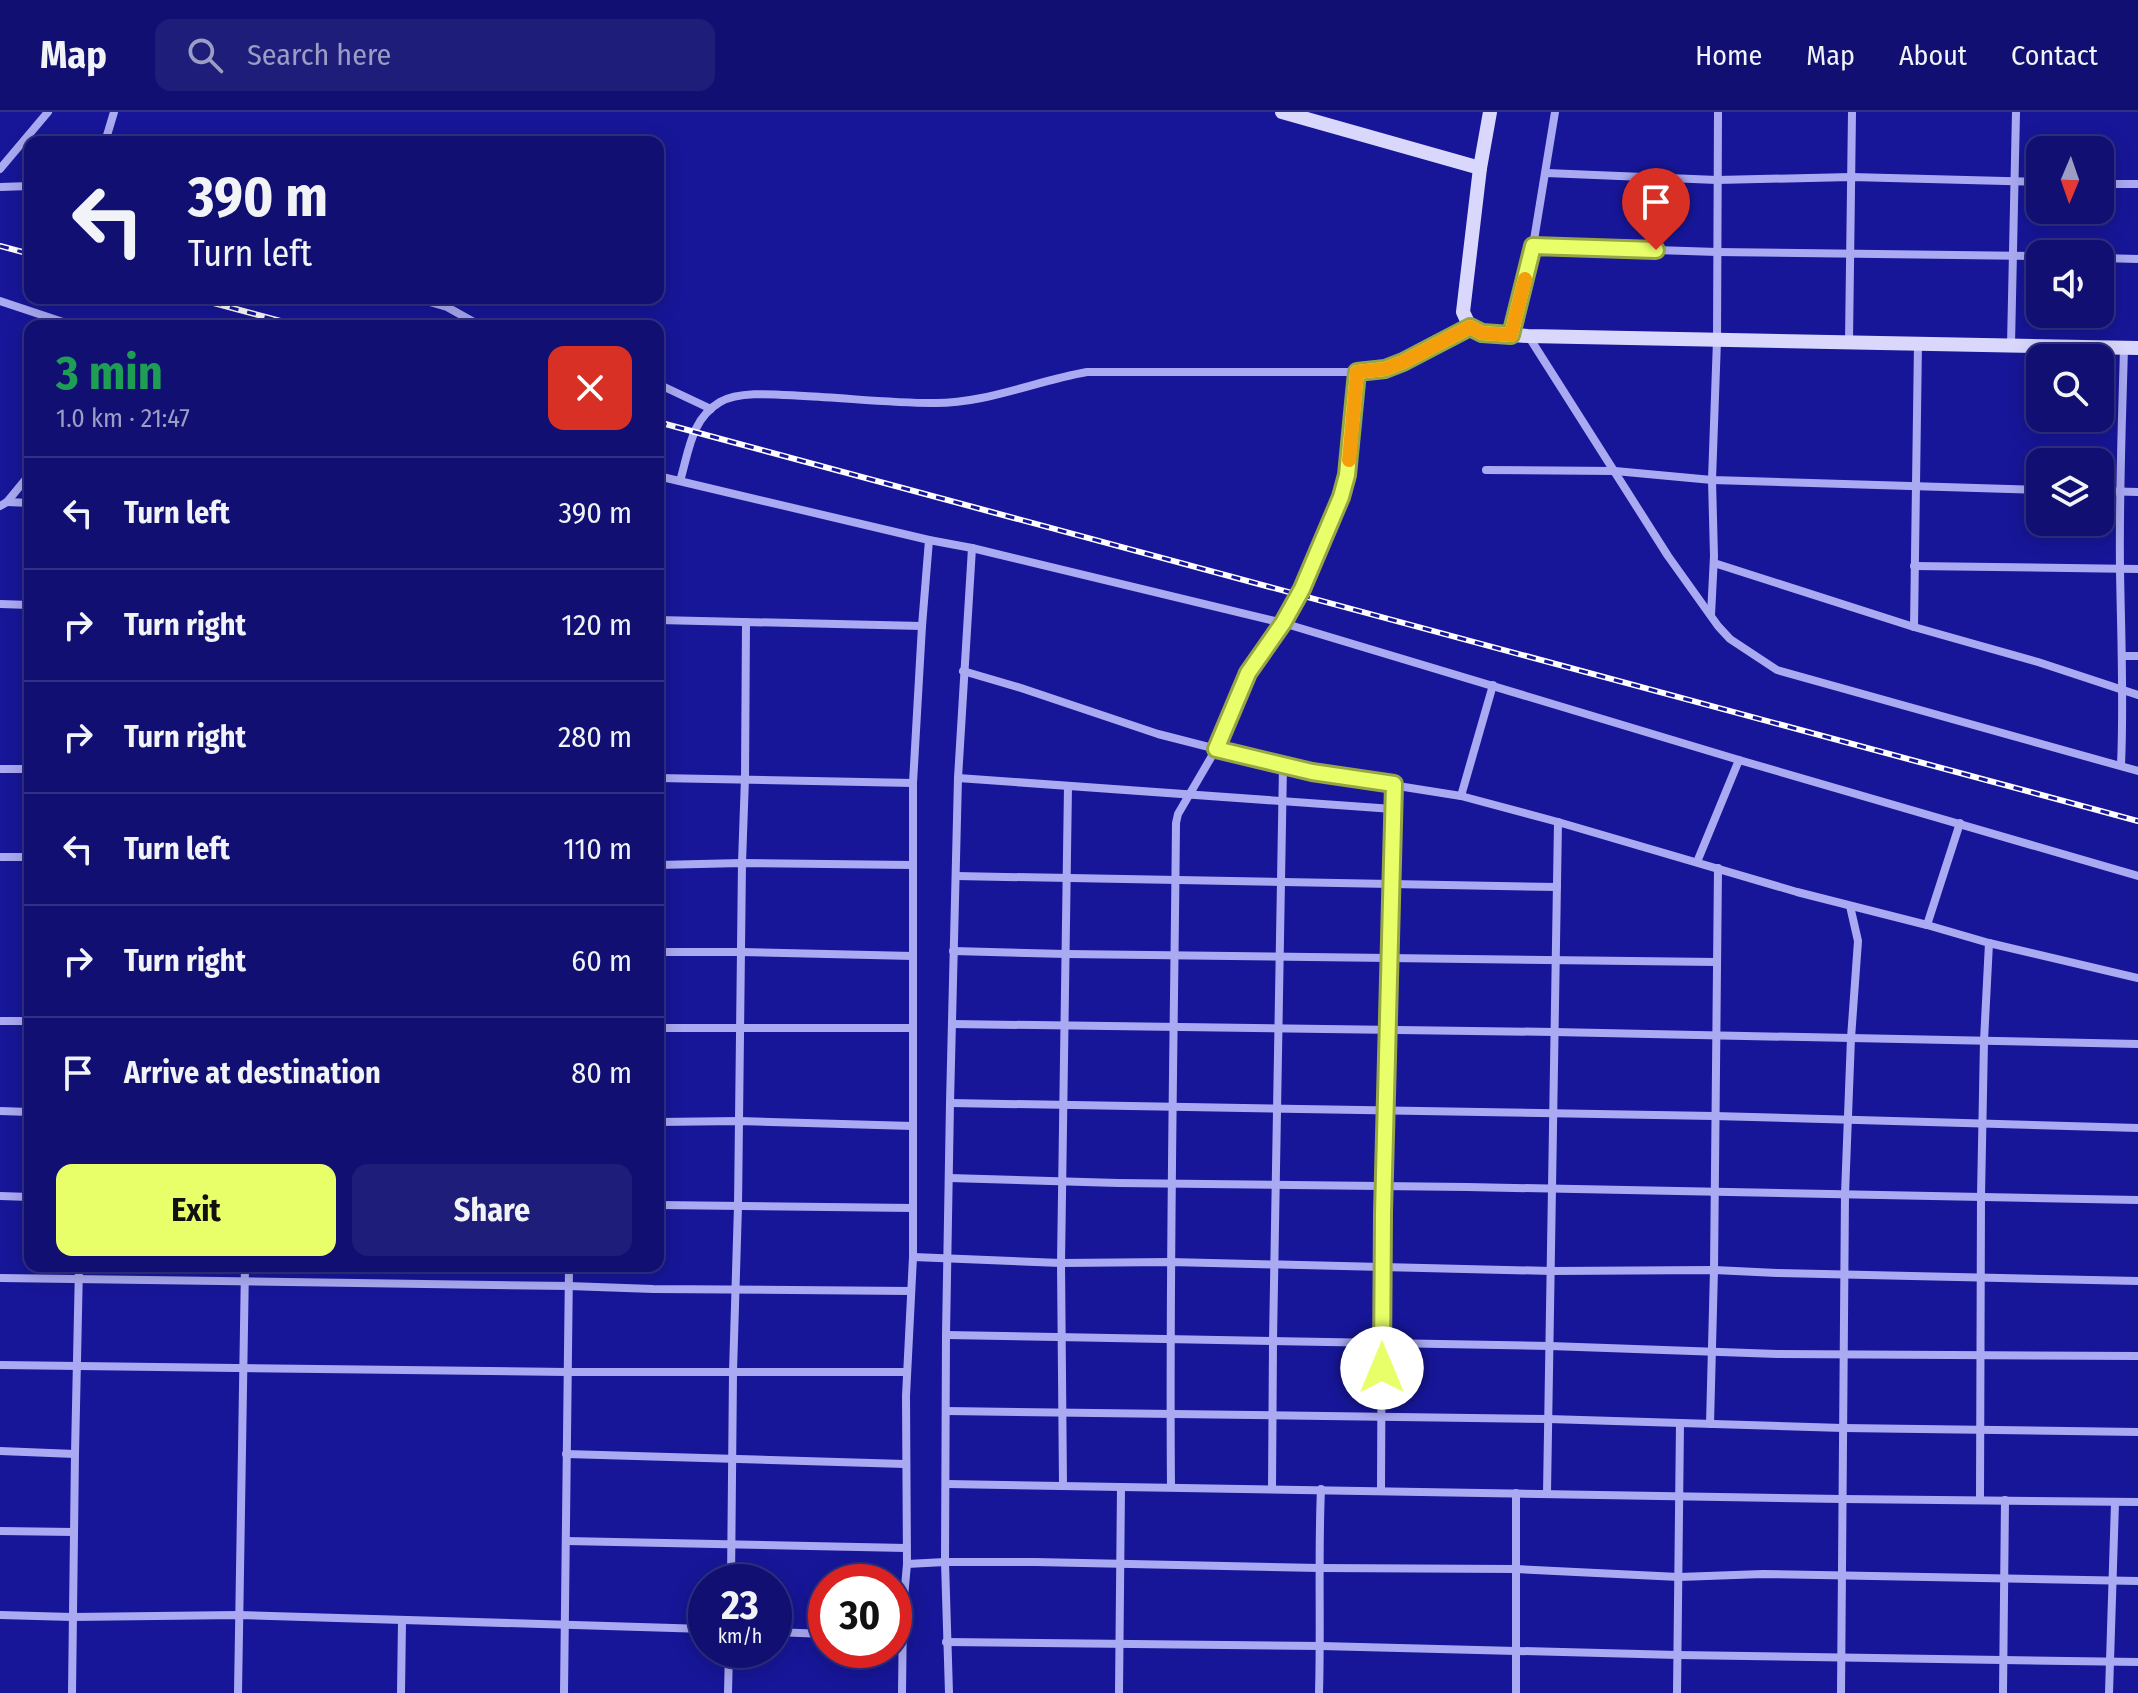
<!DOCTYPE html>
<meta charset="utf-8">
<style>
body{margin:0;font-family:"Fira Sans Condensed",sans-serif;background:#1e1e7a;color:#f1f3f6;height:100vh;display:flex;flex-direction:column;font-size:30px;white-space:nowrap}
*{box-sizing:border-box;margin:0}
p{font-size:26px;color:#9c9dc4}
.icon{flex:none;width:44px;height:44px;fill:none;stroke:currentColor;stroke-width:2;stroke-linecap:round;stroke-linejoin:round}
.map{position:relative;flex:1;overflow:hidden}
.sheet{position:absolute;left:24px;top:208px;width:640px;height:952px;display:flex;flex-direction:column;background:#111072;border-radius:16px;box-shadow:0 4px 20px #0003,0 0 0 2px #303084}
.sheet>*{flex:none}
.top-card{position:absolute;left:24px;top:24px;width:640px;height:168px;border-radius:16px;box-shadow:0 4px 20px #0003,0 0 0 2px #303084;background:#111072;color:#f1f3f6;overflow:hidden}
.needle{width:52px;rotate:182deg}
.controls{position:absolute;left:2026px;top:24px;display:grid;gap:16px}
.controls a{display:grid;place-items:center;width:88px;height:88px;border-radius:16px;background:#111072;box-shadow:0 4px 20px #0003,0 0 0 2px #303084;font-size:40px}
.speed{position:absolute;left:688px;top:1452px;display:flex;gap:16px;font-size:40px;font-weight:700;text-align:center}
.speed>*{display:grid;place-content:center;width:104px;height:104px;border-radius:50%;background:#111072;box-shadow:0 4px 20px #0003,0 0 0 2px #303084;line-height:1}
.speed small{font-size:20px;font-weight:400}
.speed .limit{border:12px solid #d22;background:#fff;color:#111}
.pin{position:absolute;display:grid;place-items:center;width:68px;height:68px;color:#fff;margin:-82px -34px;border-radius:50% 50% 50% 0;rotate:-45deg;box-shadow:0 0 8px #0007}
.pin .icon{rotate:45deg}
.me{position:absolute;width:88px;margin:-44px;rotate:0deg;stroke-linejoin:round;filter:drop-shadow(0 0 6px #0008)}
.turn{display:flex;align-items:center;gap:28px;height:168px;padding:0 32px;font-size:36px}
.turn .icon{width:104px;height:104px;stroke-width:2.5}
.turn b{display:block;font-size:56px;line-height:68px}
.round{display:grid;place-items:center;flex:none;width:84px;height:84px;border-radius:16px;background:#1e1e7a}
.head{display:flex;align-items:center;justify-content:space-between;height:136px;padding:0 32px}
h1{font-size:48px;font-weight:700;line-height:60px;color:#1e9e55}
.primary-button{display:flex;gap:16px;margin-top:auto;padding:16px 32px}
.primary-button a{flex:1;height:92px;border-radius:16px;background:#e8ff6a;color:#111;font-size:32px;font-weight:700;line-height:92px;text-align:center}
.primary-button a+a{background:#1e1e7a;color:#f1f3f6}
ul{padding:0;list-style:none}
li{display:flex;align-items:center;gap:24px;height:112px;padding:0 32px;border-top:2px solid #303084}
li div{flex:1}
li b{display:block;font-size:30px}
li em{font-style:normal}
header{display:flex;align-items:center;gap:48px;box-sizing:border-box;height:112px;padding:0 40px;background:#111072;border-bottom:2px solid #303084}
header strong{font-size:38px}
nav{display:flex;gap:44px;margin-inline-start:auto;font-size:28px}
.search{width:560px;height:72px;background:#1e1e7a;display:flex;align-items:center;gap:20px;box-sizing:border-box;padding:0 28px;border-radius:16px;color:#9c9dc4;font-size:30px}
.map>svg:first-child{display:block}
</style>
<header>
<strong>Map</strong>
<div class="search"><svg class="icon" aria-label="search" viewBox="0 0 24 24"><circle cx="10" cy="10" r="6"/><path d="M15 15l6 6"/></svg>Search here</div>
<nav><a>Home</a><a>Map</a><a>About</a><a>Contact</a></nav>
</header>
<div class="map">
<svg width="2138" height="1581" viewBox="0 0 2138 1581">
<rect width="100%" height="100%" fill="#171698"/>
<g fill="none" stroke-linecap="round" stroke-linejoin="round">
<g stroke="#aaaaf2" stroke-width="8">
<path d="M105,30L114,0"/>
<path d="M0,57L48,0"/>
<path d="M1546,61L1717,68L1851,65L2040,70"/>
<path d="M2100,72H2138"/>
<path d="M0,75L30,74"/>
<path d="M1533,134L1717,140L2040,144"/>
<path d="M2100,146L2138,147"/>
<path d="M416,186L447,195L481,214"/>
<path d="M0,189L75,214"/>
<path d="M1511,223L1533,134L1555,0"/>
<path d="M1529,225L1668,444L1718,514L1730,527L1777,558L2138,659"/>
<path d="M1849,230L1852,0"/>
<path d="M2011,233L2016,0"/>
<path d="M658,272L711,297"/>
<path d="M1486,358L1615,359L1712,368L2040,378"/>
<path d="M658,364L929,428L972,436L1283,511L1739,648L2138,764"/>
<path d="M680,369C689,339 691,307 720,290C741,278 781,283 804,284C847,286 890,291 932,291C985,292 1035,269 1087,260H1357L1385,257L1403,250L1470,215"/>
<path d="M2100,379L2138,380"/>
<path d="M7,390L30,391"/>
<path d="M0,394L7,390L30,362"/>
<path d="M1714,451L1914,515L2038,550L2138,583"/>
<path d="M1914,454L2138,457"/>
<path d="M0,492L30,493"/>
<path d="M1711,503L1714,444L1712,368L1717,228L1718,0"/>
<path d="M658,508L922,514"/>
<path d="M1914,515L1918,231"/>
<path d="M2122,544H2138"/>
<path d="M963,559L1021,576L1158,622L1283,654L1341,665L1461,684L1558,710L1797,780L1927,813L1989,831L2138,866"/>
<path d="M2121,653C2124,588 2121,523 2120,457C2119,383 2122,309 2124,236"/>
<path d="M0,657H30"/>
<path d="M658,666L913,671"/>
<path d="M958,666L1393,697"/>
<path d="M1461,684L1493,573"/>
<path d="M0,745H30"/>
<path d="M1697,750L1739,648"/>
<path d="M658,753L742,751L912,753"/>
<path d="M956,764L1557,775"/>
<path d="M1927,813L1960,711"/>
<path d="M953,839L1066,842L1717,850"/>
<path d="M658,840H741L913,844"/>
<path d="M0,909H30"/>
<path d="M952,912L1554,920L2138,932"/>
<path d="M658,916H913"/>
<path d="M950,991L1714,1004L2138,1016"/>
<path d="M0,999L30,1000"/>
<path d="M658,1010L739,1009L913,1014"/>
<path d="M949,1066L1118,1071L1467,1075L2138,1088"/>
<path d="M0,1084L30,1085"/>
<path d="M658,1093L913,1096"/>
<path d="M913,1145L1061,1151L1170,1150L1552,1159L1714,1158L1777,1161L2138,1169"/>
<path d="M0,1166L569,1174L653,1177L911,1179"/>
<path d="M946,1223L1550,1234L1777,1242L2138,1244"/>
<path d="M0,1253L567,1260H906"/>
<path d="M946,1299L1548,1307L1843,1316L2138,1320"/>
<path d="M1710,1312L1714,1158L1718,756"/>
<path d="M0,1339L75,1342"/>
<path d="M566,1342L905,1352"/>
<path d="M947,1372L1842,1387L2138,1390"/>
<path d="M1063,1374L1061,1151L1068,674"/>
<path d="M1171,1375C1169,1154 1174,932 1176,711L1178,702L1216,637L1248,561L1283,511L1302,477L1330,411L1347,363L1357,260"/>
<path d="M1272,1376L1273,1229L1283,654"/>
<path d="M1381,1379L1382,1156L1394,672"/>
<path d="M1516,1381V1581"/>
<path d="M1547,1381L1558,710"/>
<path d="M1980,1388L1981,1084L1984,929L1989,831"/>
<path d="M0,1419L74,1420"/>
<path d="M566,1429L906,1436"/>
<path d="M907,1452L945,1450H1035L1319,1456L1516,1457L1679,1465L1763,1462L2138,1469"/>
<path d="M731,1470L733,1260L738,1094L742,751L745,666L746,510"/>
<path d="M0,1503L72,1505L239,1503L706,1517"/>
<path d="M774,1520L826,1522"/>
<path d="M946,1530L1321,1534L1678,1543L2138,1550"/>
<path d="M72,1581L75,1342L79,1154"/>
<path d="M238,1581L245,1154"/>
<path d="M401,1581L402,1509"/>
<path d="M564,1581L569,1154"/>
<path d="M728,1581L729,1538"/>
<path d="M902,1581L903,1497L907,1452L906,1284L913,1145V671L922,514L929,428"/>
<path d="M949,1581L945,1450L946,1223L950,991L958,666L972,436"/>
<path d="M1119,1581L1121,1375"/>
<path d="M1319,1581C1321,1513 1318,1445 1321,1377"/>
<path d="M1677,1581L1680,1311"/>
<path d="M1841,1581L1845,1082L1851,926L1858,829L1850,794"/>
<path d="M2003,1581L2005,1388"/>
<path d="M2109,1581L2115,1391"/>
</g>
<g stroke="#d9d8fc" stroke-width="14">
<path d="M1282,0L1480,56"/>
<path d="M1490,0L1480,56L1463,200L1470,215L1482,221L1528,224L2138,236"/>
</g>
<defs>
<g id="rail">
<path d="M0,134L30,142"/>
<path d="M195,186L299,214"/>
<path d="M658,310L2138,709"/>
</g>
</defs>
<use href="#rail" stroke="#fff" stroke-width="6"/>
<use href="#rail" stroke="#171698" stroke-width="3" stroke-dasharray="9" stroke-linecap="butt"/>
</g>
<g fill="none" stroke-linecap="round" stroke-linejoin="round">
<defs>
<path id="route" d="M1382,1256L1383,1101L1394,672L1312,660L1216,637L1248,561L1283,511L1302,477L1341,385L1347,363L1357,260L1385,257L1403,250L1470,215L1482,221L1511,223L1533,134L1656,138"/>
</defs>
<use href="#route" stroke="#97a645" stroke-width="20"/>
<use href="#route" stroke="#e8ff6a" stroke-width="14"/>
<path stroke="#f59e0b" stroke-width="14" d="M1349,348L1357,260L1385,257L1403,250L1470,215L1482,221L1511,223L1525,167"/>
</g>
</svg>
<div class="controls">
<a><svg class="needle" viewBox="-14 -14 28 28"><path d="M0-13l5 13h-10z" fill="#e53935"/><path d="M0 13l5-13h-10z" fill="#9c9dc4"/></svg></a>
<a><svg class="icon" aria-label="sound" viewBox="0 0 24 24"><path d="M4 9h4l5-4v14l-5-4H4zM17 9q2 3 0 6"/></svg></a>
<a><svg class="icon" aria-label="search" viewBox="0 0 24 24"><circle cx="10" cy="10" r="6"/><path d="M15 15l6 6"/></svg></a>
<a><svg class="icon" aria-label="layers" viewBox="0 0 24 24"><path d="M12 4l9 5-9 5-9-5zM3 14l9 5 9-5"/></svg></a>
</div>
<div class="speed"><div>23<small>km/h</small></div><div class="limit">30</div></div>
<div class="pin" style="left:1656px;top:138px;background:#d93025"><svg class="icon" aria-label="arrive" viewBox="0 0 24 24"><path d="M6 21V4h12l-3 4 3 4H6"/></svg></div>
<svg class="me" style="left:1382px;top:1256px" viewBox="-20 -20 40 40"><circle r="19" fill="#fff"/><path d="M0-13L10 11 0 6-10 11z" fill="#e8ff6a"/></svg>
<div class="top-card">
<div class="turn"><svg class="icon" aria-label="left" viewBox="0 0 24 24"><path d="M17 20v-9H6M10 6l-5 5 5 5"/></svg><div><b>390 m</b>Turn left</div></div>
</div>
<section class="sheet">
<div class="head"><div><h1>3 min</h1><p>1.0 km · 21:47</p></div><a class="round" style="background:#d93025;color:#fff"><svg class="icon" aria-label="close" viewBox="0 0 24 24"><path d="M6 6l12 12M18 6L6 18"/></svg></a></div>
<ul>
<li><svg class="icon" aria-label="left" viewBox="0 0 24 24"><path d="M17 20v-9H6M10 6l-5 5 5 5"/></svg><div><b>Turn left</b></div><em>390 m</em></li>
<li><svg class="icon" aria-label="right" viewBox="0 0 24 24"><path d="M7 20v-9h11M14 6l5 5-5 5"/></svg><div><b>Turn right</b></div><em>120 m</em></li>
<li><svg class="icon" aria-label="right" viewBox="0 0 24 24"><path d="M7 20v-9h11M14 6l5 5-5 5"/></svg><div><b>Turn right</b></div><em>280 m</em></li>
<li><svg class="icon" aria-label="left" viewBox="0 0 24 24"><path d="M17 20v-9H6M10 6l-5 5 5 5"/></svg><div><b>Turn left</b></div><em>110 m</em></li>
<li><svg class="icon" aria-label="right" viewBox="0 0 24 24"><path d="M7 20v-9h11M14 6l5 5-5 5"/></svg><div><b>Turn right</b></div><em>60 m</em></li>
<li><svg class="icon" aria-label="arrive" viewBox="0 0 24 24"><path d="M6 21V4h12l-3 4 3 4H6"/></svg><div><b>Arrive at destination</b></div><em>80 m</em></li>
</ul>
<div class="primary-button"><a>Exit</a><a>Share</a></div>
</section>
</div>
